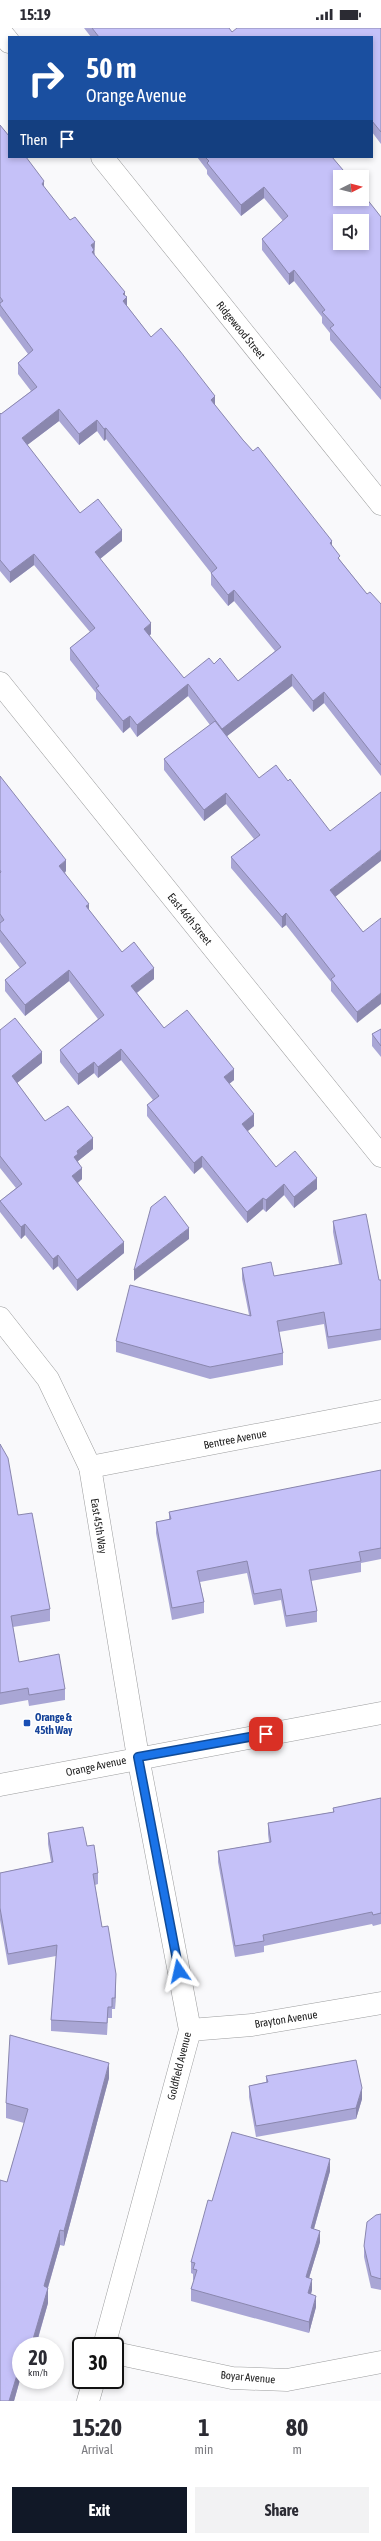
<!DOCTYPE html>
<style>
body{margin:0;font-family:"Asap Condensed",sans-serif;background:#f2f2f3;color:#2b2b33;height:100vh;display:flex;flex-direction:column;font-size:15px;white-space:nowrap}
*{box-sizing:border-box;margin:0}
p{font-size:13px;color:#7c7c81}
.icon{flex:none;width:22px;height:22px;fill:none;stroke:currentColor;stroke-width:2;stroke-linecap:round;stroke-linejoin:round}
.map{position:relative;height:2373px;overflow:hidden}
.side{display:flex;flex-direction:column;background:#fff;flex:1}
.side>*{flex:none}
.guide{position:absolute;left:8px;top:8px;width:365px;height:122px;border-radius:0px;box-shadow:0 2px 6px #0003;background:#1a4fa0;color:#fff;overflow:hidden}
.needle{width:26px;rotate:84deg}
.buttons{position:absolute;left:333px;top:142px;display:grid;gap:8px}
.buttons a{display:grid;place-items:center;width:36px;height:36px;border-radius:0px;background:#fff;box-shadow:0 2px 6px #0003;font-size:20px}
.speed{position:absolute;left:12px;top:2309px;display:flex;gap:8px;font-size:20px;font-weight:700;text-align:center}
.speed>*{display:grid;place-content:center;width:52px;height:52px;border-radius:50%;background:#fff;box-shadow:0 2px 6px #0003;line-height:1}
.speed small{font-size:10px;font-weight:400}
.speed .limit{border:2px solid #111;border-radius:6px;background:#fff;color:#111}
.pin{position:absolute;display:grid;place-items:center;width:34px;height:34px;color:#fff;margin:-17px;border-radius:8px;box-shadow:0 2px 6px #0006}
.me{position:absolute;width:44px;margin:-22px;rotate:349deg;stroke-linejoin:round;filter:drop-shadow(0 0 3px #0008)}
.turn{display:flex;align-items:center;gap:14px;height:84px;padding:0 12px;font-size:18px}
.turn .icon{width:52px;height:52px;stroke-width:2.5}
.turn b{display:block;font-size:28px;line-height:34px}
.then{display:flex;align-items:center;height:38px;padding:0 12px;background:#0003;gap:8px;font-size:15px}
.eta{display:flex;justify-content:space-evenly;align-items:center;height:68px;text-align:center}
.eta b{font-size:24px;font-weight:700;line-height:28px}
.primary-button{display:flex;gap:8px;margin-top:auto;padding:8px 12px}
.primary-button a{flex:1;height:46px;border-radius:0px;background:#111827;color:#fff;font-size:16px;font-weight:700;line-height:46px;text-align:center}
.primary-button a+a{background:#f2f2f3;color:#2b2b33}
.status{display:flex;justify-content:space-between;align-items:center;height:28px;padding:0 20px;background:#fff;direction:ltr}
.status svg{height:11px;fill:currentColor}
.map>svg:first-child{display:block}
</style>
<div class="status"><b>15:19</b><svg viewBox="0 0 49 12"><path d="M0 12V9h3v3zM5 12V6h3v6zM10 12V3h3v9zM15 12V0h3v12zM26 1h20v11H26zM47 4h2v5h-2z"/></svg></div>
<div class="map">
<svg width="381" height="2373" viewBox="0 0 381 2373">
<rect width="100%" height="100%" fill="#f9f9fb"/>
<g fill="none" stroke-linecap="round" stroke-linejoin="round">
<defs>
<g id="street">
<path d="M0,3L9,14"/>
<path d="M102,129L381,476"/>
<path d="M0,655L381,1128"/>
<path d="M0,1290L48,1351L90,1439L138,1729L190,2002L104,2318"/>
<path d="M90,1439L381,1383"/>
<path d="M190,2002L252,1997L381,1975"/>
<path d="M115,2325L232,2350L287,2352L381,2334"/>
<path d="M88,2373L94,2352"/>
</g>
<path id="secondary" d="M0,1757L381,1685"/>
</defs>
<use href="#street" stroke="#9c9d9e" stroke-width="23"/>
<use href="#secondary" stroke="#9c9d9e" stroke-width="23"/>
<use href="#street" stroke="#fff" stroke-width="22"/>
<use href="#secondary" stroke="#fff" stroke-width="22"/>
</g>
<g fill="#a9a6d5" fill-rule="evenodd">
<path d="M84,0H229L232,4L381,0V116L372,104V9H91Z"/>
<path d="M0,97L44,159L95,226L94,227L125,268L127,278L151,309L215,378L243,412L332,519L340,532L367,566L381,576V748L324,675L313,684L292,658L227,708L335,869L363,904L357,995L331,963V954L286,897L282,900L231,840V829L254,811L226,776L204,793L164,742V731L210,697L188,668L137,709L130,699L123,705L96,671V665L70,632V620L90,604L34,537L10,555L0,543V385L1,386L31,363L18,346V335L28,326L0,288ZM59,393L79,417L97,403L104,413L106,411L211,545V557L228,578L234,573L275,623L238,653L214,636L184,650L149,608L151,606L100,531L122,513L80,485L27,417Z"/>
<path d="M197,129H332L381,189V372L330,312V305L322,295V289L294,253L289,257L262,222V211L283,193L264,170L241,188L207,146V142Z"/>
<path d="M0,748L66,843L65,845L89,882L122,924L154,951L137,965L164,1000L234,1052L229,1056L254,1098L247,1103L276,1139L317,1161L294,1180L284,1167L266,1184L263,1181L247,1195L202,1139L194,1146L147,1088V1077L153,1072L121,1032L98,1050L94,1045L78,1057L60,1034V1022L98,991L69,953L25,988L5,963V952L20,940L0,914Z"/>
<path d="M381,1001V1029L372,1018V1006Z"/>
<path d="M0,1002L42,1035L17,1055L45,1093L93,1121L78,1133L82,1151L78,1155L124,1225L77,1263L58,1238L53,1242L25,1207L21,1211L0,1184V1173L16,1160L0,1140Z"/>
<path d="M333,1193L379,1252H381V1312L328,1321L324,1296L279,1304L283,1325V1337L210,1351L116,1324V1313L249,1287L242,1251V1240L274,1248L339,1236L333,1204Z"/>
<path d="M0,1416L18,1487L50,1581V1593L13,1599L19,1634L65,1661V1672L29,1678L28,1672L0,1677Z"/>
<path d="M381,1442V1531L361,1535V1544L311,1553L317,1583V1594L286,1599L281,1572L254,1577L247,1545L200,1554L204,1574V1585L172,1592L156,1505V1494L169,1492V1484Z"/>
<path d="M381,1770V1896L373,1898L372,1896L264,1918V1924L235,1929L218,1834V1823L269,1814L268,1806V1795L333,1784V1780Z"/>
<path d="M48,1805L87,1818L98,1845V1856L95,1857L102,1899L116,1958L115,1981H112V1990H108L107,2007L51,2003V1992L56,1928L8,1937L0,1892V1845L51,1834L48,1816Z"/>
<path d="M266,2048L362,2071L356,2091L256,2109L249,2069V2058L266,2054Z"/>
<path d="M109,2050L64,2218L60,2217L48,2260V2275L36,2318H21V2348L14,2373H0L7,2154L24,2095L6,2090V2075Z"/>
<path d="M330,2143L314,2201L320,2214L309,2250L312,2262L311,2266L316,2279L309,2305L191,2273V2261L194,2252H193V2246L191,2245V2234L212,2173Z"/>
<path d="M381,2186V2262L371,2260L364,2229V2218Z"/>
</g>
<g fill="#8a87ae">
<path d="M44,153V164L42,156Z"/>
<path d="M264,159V170L241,188V177Z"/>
<path d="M95,214L94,233L92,235L91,217Z"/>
<path d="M294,242V253L289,257V246Z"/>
<path d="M125,264V271L127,269V281L123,273V266Z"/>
<path d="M215,368V379L211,372Z"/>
<path d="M59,381V393L22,421V410Z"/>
<path d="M97,392V403L79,417V406Z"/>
<path d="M106,400V411L104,413V401Z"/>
<path d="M122,502V513L95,535V524Z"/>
<path d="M332,513V525L330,515Z"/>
<path d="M34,526V537L10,555V544Z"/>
<path d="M234,562V573L228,578V567Z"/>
<path d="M151,595V606L144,612V601Z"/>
<path d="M292,646V658L222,712V701Z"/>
<path d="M188,656V668L137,709V697Z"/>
<path d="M324,664V675L313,684V673Z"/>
<path d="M130,688V699L123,705V693Z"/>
<path d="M226,765V776L204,793V782Z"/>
<path d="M381,822V833L330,873V862Z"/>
<path d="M66,832V843L59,849V838Z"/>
<path d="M89,876V887L86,878Z"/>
<path d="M286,885V897L282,900V889Z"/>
<path d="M154,940V951L131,969V958Z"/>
<path d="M69,942V953L25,988V977Z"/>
<path d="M381,965V976L357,995V984Z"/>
<path d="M121,1021V1032L98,1050V1039Z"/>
<path d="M42,1024V1035L12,1059V1048Z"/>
<path d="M94,1034V1045L78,1057V1046Z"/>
<path d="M234,1041V1052L224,1060V1049Z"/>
<path d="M254,1086V1098L242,1108V1096Z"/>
<path d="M93,1110V1121L78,1133V1137L74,1129L77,1123Z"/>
<path d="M202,1128V1139L194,1146V1135Z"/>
<path d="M82,1140V1151L72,1159V1148Z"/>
<path d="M317,1150V1161L294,1180V1169Z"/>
<path d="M284,1156V1167L266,1184V1172Z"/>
<path d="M263,1170V1181L247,1195V1184Z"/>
<path d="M25,1196V1207L21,1211V1199Z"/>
<path d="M189,1200V1211L134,1253V1242Z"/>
<path d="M124,1214V1225L77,1263V1252Z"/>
<path d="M58,1227V1238L53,1242V1231Z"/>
<path d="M116,1946V1958L115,1981V1970Z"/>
<path d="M109,2035V2050L64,2218V2203Z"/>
<path d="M362,2060V2071L356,2091V2080Z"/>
<path d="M330,2131V2143L311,2211V2200Z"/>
<path d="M60,2202V2217L44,2273V2258Z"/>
<path d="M320,2203V2214L306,2260V2249Z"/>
<path d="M312,2251V2262L308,2277V2265Z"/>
<path d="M48,2260V2275L39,2306L36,2318H31Z"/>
<path d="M316,2268V2279L309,2305V2294Z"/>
<path d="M21,2334V2348L14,2373H9Z"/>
</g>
<g fill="#c5c1f8" stroke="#8a87ae" fill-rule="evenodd">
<path d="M92,0H229L232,4L237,0H381V104L372,93V9H99Z"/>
<path d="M0,97L9,108V129H26L44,153L42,156L70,192L75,189L95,214L91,217L94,222L92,224L125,264L123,266L127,269L123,273L151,309L161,300L180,323L215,368L211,372L243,412L253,423L258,419L332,513L330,515L340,528L338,530L367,566L370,564L381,576V737L324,664L313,673L292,646L222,701L188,656L137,697L130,688L123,693L96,660L99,658L70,620L95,600L34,526L10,544L0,532V385L1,386L37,359L18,335L33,322L0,277V275L3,273L0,269ZM59,381L79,406L97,392L104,401L106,400L217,540L211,545L228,567L234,562L281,619L238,653L220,630L214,636L209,630L184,650L144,601L151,595L95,524L122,502L98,471L80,485L22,410Z"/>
<path d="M205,129H332L349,149H340V171H362V165L374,180L381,189V360L330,300L334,297L322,284L325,282L294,242L289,246L262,211L288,188L264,159L241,177L207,135L209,133ZM340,193H362V215H340Z"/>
<path d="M215,693L259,750L276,737L288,753L290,751L330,803L381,764V822L330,862L363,904L381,890V965L357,984L331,951L335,948L286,885L282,889L231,829L260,807L226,765L204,782L164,731Z"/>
<path d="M0,748L66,832L59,838L89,876L86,878L122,924L134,914L154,940L131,958L164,1000L187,982L234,1041L224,1049L254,1086L242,1096L276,1139L295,1123L317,1150L294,1169L284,1156L266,1172L263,1170L247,1184L202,1128L194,1135L147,1077L159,1068L121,1021L98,1039L94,1034L78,1046L60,1022L104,987L69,942L25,977L5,952L26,935L0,902V895L4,892L0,886V845L1,844L0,842Z"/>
<path d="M15,990L42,1024L12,1048L45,1093L68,1078L93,1110L77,1123L78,1126L74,1129L82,1140L72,1148L124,1214L77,1252L58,1227L53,1231L25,1196L21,1199L0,1173L22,1156L0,1128V1002Z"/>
<path d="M381,1001V1018L372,1006Z"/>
<path d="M165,1168L189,1200L134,1242L151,1179Z"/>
<path d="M366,1186L379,1252H381V1301L328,1309L324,1284L277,1293L283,1325L210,1339L116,1313L130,1257L251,1288L242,1240L271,1234L274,1248L342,1236L333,1193Z"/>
<path d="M0,1416L8,1430L18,1487L32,1485L50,1581L11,1588L19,1634L59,1626L65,1661L29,1667L28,1660L0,1665Z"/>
<path d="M381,1442V1520L359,1524L361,1533L309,1542L317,1583L286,1588L281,1561L254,1566L247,1533L197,1543L204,1574L172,1580L156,1494L171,1491L169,1484Z"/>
<path d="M381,1770V1885L373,1887L372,1884L263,1907L264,1913L235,1918L218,1823L271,1814L268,1795L334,1784L333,1780Z"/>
<path d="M83,1799L87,1818L94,1817L98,1845L93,1846L102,1899L108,1898L116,1946L115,1970H112V1979H108L107,1995L51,1992L57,1917L8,1926L0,1880V1845L53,1834L48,1805Z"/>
<path d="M10,2007L109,2035L64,2203L60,2202L44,2258L48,2260L31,2318H21V2334L9,2373H0V2152L7,2154L28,2081L6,2075Z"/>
<path d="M356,2032L362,2060L356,2080L256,2098L249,2058L268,2054L266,2048Z"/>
<path d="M232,2104L330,2131L311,2200L320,2203L306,2249L312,2251L308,2265L316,2268L309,2294L191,2261L197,2242L193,2241L195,2235L191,2234L208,2172L212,2173Z"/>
<path d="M381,2186V2251L371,2248L364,2218L367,2194L376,2187Z"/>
</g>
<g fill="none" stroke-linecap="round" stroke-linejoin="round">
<defs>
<path id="route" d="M179,1943L138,1729L266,1706"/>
</defs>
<use href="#route" stroke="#114b97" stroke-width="10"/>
<use href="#route" stroke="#1a73e8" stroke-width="7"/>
</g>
<rect fill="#1a4fb4" stroke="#fff" stroke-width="1.5" x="23" y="1691" width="8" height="8" rx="2"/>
<g text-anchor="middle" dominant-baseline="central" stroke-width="3" stroke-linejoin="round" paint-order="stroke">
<g font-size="11" fill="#1b1b1b" stroke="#fff">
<text transform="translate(241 302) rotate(51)">Ridgewood Street</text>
<text transform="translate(190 891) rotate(51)">East 46th Street</text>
<text transform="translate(235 1411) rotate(-11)">Bentree Avenue</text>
<text transform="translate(99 1498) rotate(81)">East 45th Way</text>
<text transform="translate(96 1738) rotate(-12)">Orange Avenue</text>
<text transform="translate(286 1991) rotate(-9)">Brayton Avenue</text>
<text transform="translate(179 2038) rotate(-76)">Goldfield Avenue</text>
<text transform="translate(248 2349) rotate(5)">Boyar Avenue</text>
</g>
<g font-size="11" font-weight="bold" fill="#164399" stroke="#fff" text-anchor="start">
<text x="35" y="1689">Orange &amp;<tspan x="35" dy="13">45th Way</tspan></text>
</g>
</g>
</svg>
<div class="buttons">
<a><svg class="needle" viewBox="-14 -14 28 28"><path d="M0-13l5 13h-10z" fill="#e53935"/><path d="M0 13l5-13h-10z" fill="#7c7c81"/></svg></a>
<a><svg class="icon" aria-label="sound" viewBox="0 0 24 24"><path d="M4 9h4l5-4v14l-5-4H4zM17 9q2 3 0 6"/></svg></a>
</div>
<div class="speed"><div>20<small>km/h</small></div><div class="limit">30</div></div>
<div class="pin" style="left:266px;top:1706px;background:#d93025"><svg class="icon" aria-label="arrive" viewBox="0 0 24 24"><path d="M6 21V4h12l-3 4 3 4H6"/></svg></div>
<svg class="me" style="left:179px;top:1943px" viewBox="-20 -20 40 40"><path d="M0-17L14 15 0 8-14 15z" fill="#1a73e8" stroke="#fff" stroke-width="4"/></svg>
<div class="guide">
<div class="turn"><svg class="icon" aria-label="right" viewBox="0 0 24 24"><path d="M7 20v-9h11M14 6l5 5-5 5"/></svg><div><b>50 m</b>Orange Avenue</div></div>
<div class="then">Then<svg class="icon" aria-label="arrive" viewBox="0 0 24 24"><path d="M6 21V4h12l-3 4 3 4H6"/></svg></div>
</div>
</div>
<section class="side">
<div class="eta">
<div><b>15:20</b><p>Arrival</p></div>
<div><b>1</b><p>min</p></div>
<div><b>80</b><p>m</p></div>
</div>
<div class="primary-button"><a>Exit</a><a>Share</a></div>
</section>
